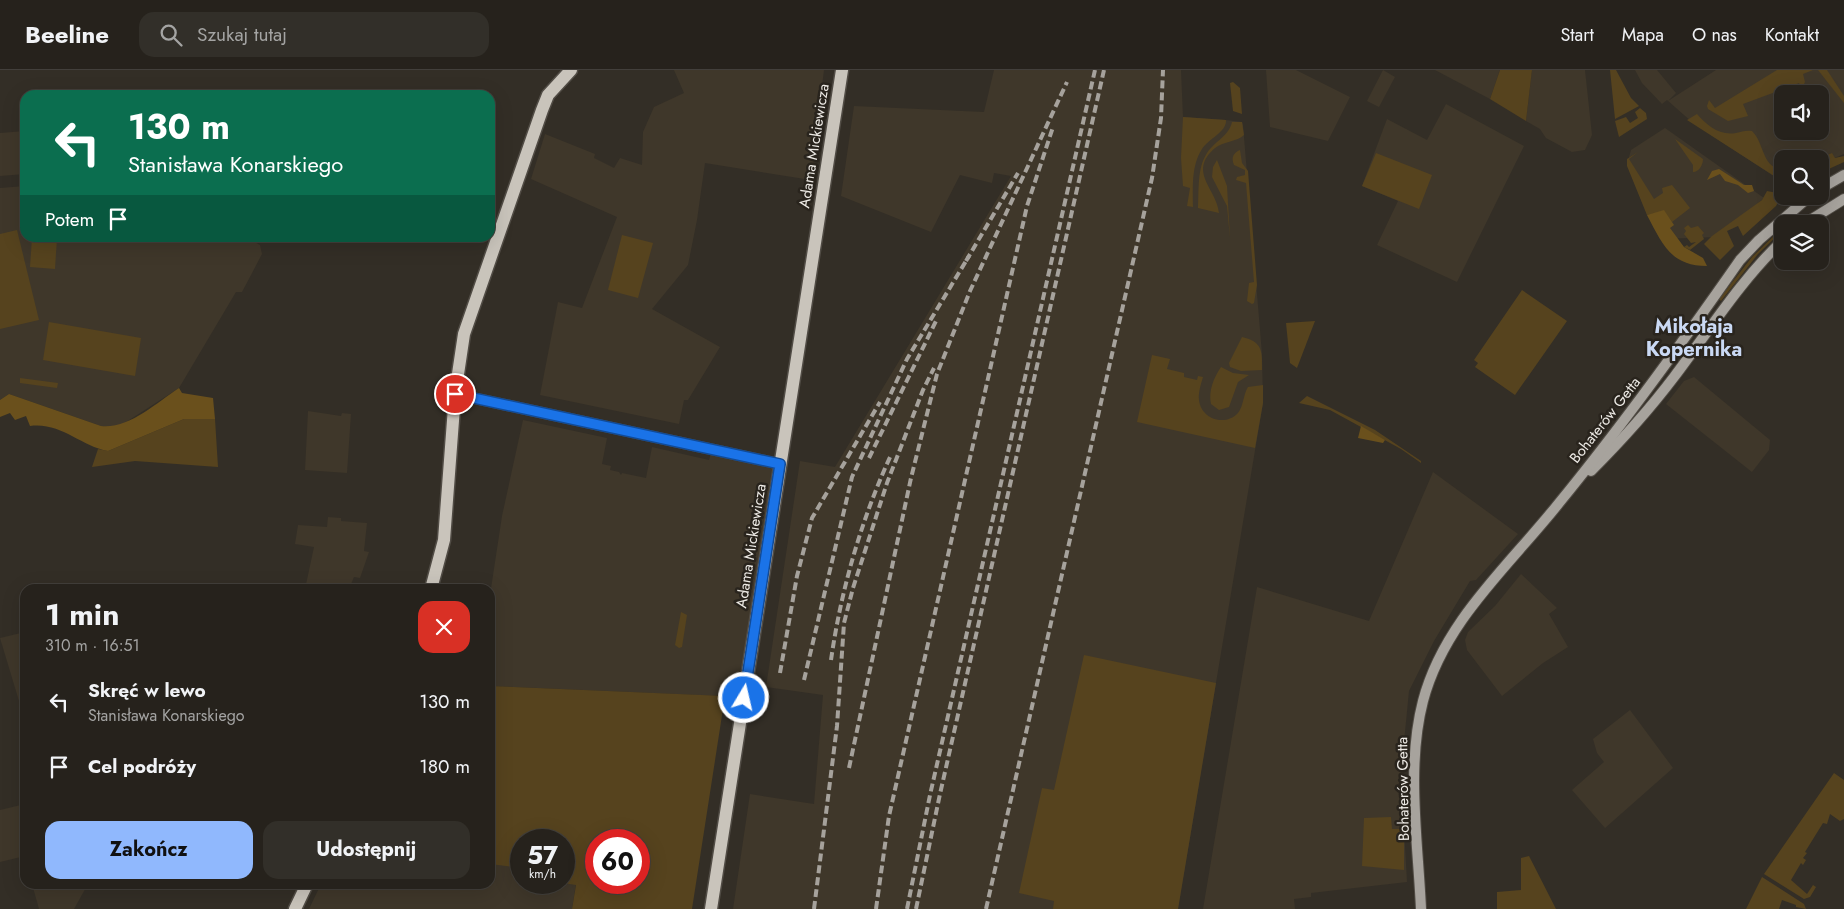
<!DOCTYPE html>
<html lang="pl">
<meta charset="utf-8">
<style>
body{margin:0;font-family:Jost,sans-serif;background:#322f29;color:#f1f3f6;height:100vh;display:flex;flex-direction:column;font-size:19px;white-space:nowrap}
*{box-sizing:border-box;margin:0}
p{font-size:16px;color:#a4a4a3}
.icon{flex:none;width:28px;height:28px;fill:none;stroke:currentColor;stroke-width:2;stroke-linecap:round;stroke-linejoin:round}
.map{position:relative;flex:1;overflow:hidden}
.drawer{position:absolute;left:20px;top:514px;width:475px;height:305px;display:flex;flex-direction:column;background:#26221c;border-radius:15px;box-shadow:0 5px 20px #0002,0 0 0 1px #423f3b}
.drawer>*{flex:none}
.hud{position:absolute;left:20px;top:20px;width:475px;height:152px;border-radius:15px;box-shadow:0 5px 20px #0002,0 0 0 1px #423f3b;background:#0b6e4f;color:#fff;overflow:hidden}
.controls{position:absolute;left:1774px;top:15px;display:grid;gap:10px}
.controls a{display:grid;place-items:center;width:55px;height:55px;border-radius:10px;background:#26221c;box-shadow:0 5px 20px #0002,0 0 0 1px #423f3b;font-size:25px}
.speed{position:absolute;left:510px;top:759px;display:flex;gap:10px;font-size:25px;font-weight:700;text-align:center}
.speed>*{display:grid;place-content:center;width:65px;height:65px;border-radius:50%;background:#26221c;box-shadow:0 5px 20px #0002,0 0 0 1px #423f3b;line-height:1}
.speed small{font-size:12px;font-weight:400}
.speed .limit{border:8px solid #d22;background:#fff;color:#111}
.pin{position:absolute;display:grid;place-items:center;width:42px;height:42px;color:#fff;margin:-21px;border:2px solid #fff;border-radius:50%;box-shadow:0 1px 5px #0007}
.me{position:absolute;width:55px;margin:-28px;rotate:9deg;stroke-linejoin:round;filter:drop-shadow(0 0 4px #0008)}
.turn{display:flex;align-items:center;gap:18px;height:105px;padding:0 25px;font-size:22px}
.turn .icon{width:65px;height:65px;stroke-width:2.5}
.turn b{display:block;font-size:35px;line-height:42px}
.then{display:flex;align-items:center;height:48px;padding:0 25px;background:#0003;gap:10px;font-size:19px}
.round{display:grid;place-items:center;flex:none;width:52px;height:52px;border-radius:15px;background:#322f29}
.head{display:flex;align-items:center;justify-content:space-between;height:85px;padding:0 25px}
h1{font-size:30px;font-weight:700;line-height:38px}
.cta{display:flex;gap:10px;margin-top:auto;padding:10px 25px}
.cta a{flex:1;height:58px;border-radius:15px;background:#90b8fd;color:#111;font-size:20px;font-weight:700;line-height:58px;text-align:center}
.cta a+a{background:#322f29;color:#f1f3f6}
ul{padding:0;list-style:none}
li{display:flex;align-items:center;gap:15px;height:65px;padding:0 25px}
li div{flex:1}
li b{display:block;font-size:19px}
li em{font-style:normal}
header{display:flex;align-items:center;gap:30px;box-sizing:border-box;height:70px;padding:0 25px;background:#26221c;border-bottom:1px solid #423f3b}
header strong{font-size:24px}
nav{display:flex;gap:28px;margin-inline-start:auto;font-size:18px}
.search{width:350px;height:45px;background:#322f29;display:flex;align-items:center;gap:12px;box-sizing:border-box;padding:0 18px;border-radius:15px;color:#a4a4a3;font-size:19px}
.map>svg:first-child{display:block}
</style>
<header>
<strong>Beeline</strong>
<div class="search"><svg class="icon" aria-label="search" viewBox="0 0 24 24"><circle cx="10" cy="10" r="6"/><path d="M15 15l6 6"/></svg>Szukaj tutaj</div>
<nav><a>Start</a><a>Mapa</a><a>O nas</a><a>Kontakt</a></nav>
</header>
<div class="map">
<svg width="1844" height="839" viewBox="0 0 1844 839">
<rect width="100%" height="100%" fill="#332e26"/>
<g fill="#3f372a" fill-rule="evenodd">
<path d="M674,0H824L822,16H825L811,110L705,93L697,150L688,195L652,239L720,277L688,330H684L679,354L540,325L558,232L582,238L617,147L531,109L545,64L595,84L594,88L614,98L620,88L642,95L643,62L654,37L684,23Z"/>
<path d="M994,0H1181L1183,47L1226,50L1242,52L1243,55L1262,284L1263,333L1178,839H733L750,724L814,734L823,625L766,617L800,391L835,397L1011,106L994,103L992,113L960,105L931,162L841,126L854,36L984,42Z"/>
<path d="M1266,0H1296L1350,27L1328,71L1270,57Z"/>
<path d="M1383,0L1395,7L1379,37L1367,31Z"/>
<path d="M1435,0H1500L1490,29Z"/>
<path d="M1532,0H1585L1592,65L1585,80L1572,82L1546,68L1540,59L1526,51Z"/>
<path d="M1635,0H1657L1676,23L1668,31L1716,0H1844V84L1820,94V89H1782L1781,111L1693,53L1667,30L1662,34L1642,13ZM1782,24H1820V61H1782Z"/>
<path d="M1446,34L1524,76L1457,212L1377,175L1398,131L1362,116L1387,49L1427,70Z"/>
<path d="M1665,58L1764,128L1718,167L1660,169L1647,145L1627,94L1631,80Z"/>
<path d="M25,61V104L0,106V63Z"/>
<path d="M25,116V168H247L260,175L262,184L242,222H236L179,318L123,354L113,357L101,356L9,324L0,330V118Z"/>
<path d="M1694,307L1770,370L1769,380L1752,402L1666,334L1684,311Z"/>
<path d="M308,341L341,346L342,343L351,344L347,403L305,400Z"/>
<path d="M523,350L607,368L602,394L611,396L610,400L619,402L621,405L622,403L646,408L652,377L709,390L712,379L780,394L744,627L490,616V525L502,446Z"/>
<path d="M1433,402L1518,464L1476,510L1470,511L1434,571L1409,621L1401,703L1407,812L1311,823V827L1294,829L1295,839H1203L1257,517L1369,551Z"/>
<path d="M328,447L341,448V451L367,453L364,481L369,482L360,508L354,507L349,519H305L314,477L295,474L298,455L327,457Z"/>
<path d="M1521,504L1557,538L1549,544L1568,577L1543,593L1502,626L1467,580L1465,570L1468,562L1495,536Z"/>
<path d="M25,562V640L22,641L0,568Z"/>
<path d="M1630,640L1673,698L1605,758L1572,720L1604,692L1597,683L1593,669Z"/>
<path d="M490,733L496,793L521,798V812L576,814L572,839H309L321,814H490Z"/>
<path d="M25,734V786L0,792V740Z"/>
<path d="M32,814H88L74,839H39Z"/>
</g>
<g fill="#56431e" fill-rule="evenodd">
<path d="M1500,0H1532L1526,51L1490,29Z"/>
<path d="M1610,0H1616L1631,28L1639,36L1615,49Z"/>
<path d="M1777,0H1813L1803,4L1805,12L1803,16L1801,17L1799,13L1743,34L1748,46L1728,51L1708,39L1707,36L1709,30L1715,38Z"/>
<path d="M1818,0H1827L1844,26V33Z"/>
<path d="M1233,12L1240,18L1242,44L1233,41L1230,13Z"/>
<path d="M1640,38L1646,43L1647,49L1619,67L1615,51L1626,47L1630,53L1638,48L1635,42Z"/>
<path d="M1697,44C1707,55 1719,66 1736,63C1742,62 1745,60 1752,61C1765,74 1761,96 1782,100V111L1687,50Z"/>
<path d="M1183,47L1226,50C1227,62 1208,69 1202,79C1191,96 1193,118 1193,137L1187,136L1190,118L1183,116L1181,88Z"/>
<path d="M1232,52H1242L1244,65C1237,72 1224,71 1215,78C1187,102 1217,119 1219,143L1198,138C1199,120 1197,98 1207,83C1215,71 1229,66 1232,52Z"/>
<path d="M1675,69L1703,89C1703,95 1699,102 1693,102V95Z"/>
<path d="M1240,80L1242,93L1248,101L1257,215L1254,233L1252,234L1247,231L1249,213L1254,212L1246,113L1236,110L1237,107L1245,105V100L1234,95C1231,88 1233,83 1240,80Z"/>
<path d="M1638,82L1629,89L1654,129L1663,123L1662,118L1672,115L1690,138L1672,152L1664,141L1647,145L1627,96V89Z"/>
<path d="M1376,83L1432,105L1419,139L1362,116Z"/>
<path d="M1832,83L1835,88L1844,86V92L1820,103L1819,89Z"/>
<path d="M1217,90L1227,116L1230,168L1227,136L1212,107L1213,97Z"/>
<path d="M1767,121L1782,124L1776,136L1743,166L1738,156L1727,161L1734,176L1720,190L1704,174L1712,166L1762,130Z"/>
<path d="M1688,155L1691,158L1698,156L1704,163L1702,165L1704,169L1690,180L1684,177L1687,175L1689,177L1696,172L1691,173L1684,164L1686,161L1684,158Z"/>
<path d="M1782,158V161L1758,184L1721,231L1719,229L1752,187Z"/>
<path d="M17,160L39,250L0,259V164Z"/>
<path d="M622,165L653,173L638,228L608,220Z"/>
<path d="M32,168H57L55,199L30,197Z"/>
<path d="M1522,220L1567,251L1515,325L1475,297L1478,293L1474,290Z"/>
<path d="M1315,251L1297,298L1290,293L1286,253Z"/>
<path d="M49,252L141,268L135,306L43,290Z"/>
<path d="M1242,267C1263,272 1262,281 1262,300L1241,301L1230,297L1229,293Z"/>
<path d="M1152,285L1170,289L1167,299L1184,303V307L1197,310L1198,306L1203,307C1201,314 1198,323 1199,330C1201,349 1225,357 1238,343C1244,335 1243,325 1248,317L1263,315V333L1255,378L1137,352Z"/>
<path d="M1221,297L1233,303L1249,305L1238,312L1229,337L1219,340L1211,334C1208,321 1214,307 1221,297Z"/>
<path d="M20,308L58,313L57,318L20,313Z"/>
<path d="M1307,326L1375,360L1421,391V393L1401,379L1330,340L1299,333Z"/>
<path d="M184,349H215L218,397L135,391L92,397L98,379L108,381Z"/>
<path d="M681,542L687,545L682,577L679,578L675,575Z"/>
<path d="M1084,585L1216,613L1178,839H1053L1054,831L1019,823L1042,718L1054,720Z"/>
<path d="M490,616L725,626L692,839H572L576,815L563,813L564,770H521V798L490,794ZM596,770H639V812H596Z"/>
<path d="M1834,703L1844,710V749L1840,751L1830,744L1827,754L1823,753L1805,782L1807,783L1803,788L1806,790L1803,795L1801,793L1791,810L1807,824L1813,815L1816,817L1810,827L1804,829L1764,804Z"/>
<path d="M1391,747L1392,759H1404V800L1362,796L1364,748Z"/>
<path d="M1529,786L1556,839H1497V822L1521,820V788Z"/>
<path d="M1762,807L1804,834L1806,839L1796,837V835L1782,830L1779,839H1746Z"/>
</g>
<g fill="#6a501c">
<path d="M1719,99L1744,115H1752L1754,121L1748,123L1738,115L1725,111L1720,104L1707,110L1712,101Z"/>
<path d="M1664,140L1674,155L1670,158L1684,177L1703,188L1707,196C1670,196 1662,173 1647,145Z"/>
<path d="M179,318L182,323L213,328L215,349H184L108,381C80,376 61,352 30,356L26,346L15,350L10,343L0,347V330L9,324L101,356C129,359 156,333 179,318Z"/>
<path d="M1361,356L1385,370L1383,373L1358,368Z"/>
</g>
<g fill="none" stroke-linecap="round" stroke-linejoin="round">
<defs>
<path id="tertiary" d="M455,324L780,394"/>
<g id="secondary">
<path d="M1820,119L1844,105"/>
<path d="M1804,154L1844,129"/>
<path d="M1591,401C1620,372 1649,340 1674,307C1709,261 1740,211 1782,171"/>
<path d="M1421,839C1418,772 1406,696 1423,631C1444,551 1509,496 1559,433C1623,355 1682,273 1740,190L1759,170L1810,126"/>
</g>
<g id="primary">
<path d="M431,519L444,470L455,324L464,264L542,40L548,25L571,0"/>
<path d="M295,839L307,814"/>
<path d="M711,839L842,0"/>
</g>
</defs>
<use href="#tertiary" stroke="#514c45" stroke-width="12"/>
<use href="#secondary" stroke="#514c45" stroke-width="12"/>
<use href="#primary" stroke="#514c45" stroke-width="15"/>
<use href="#tertiary" stroke="#7c7975" stroke-width="10"/>
<use href="#secondary" stroke="#a7a39d" stroke-width="10"/>
<use href="#primary" stroke="#c9c4bb" stroke-width="12"/>
<g stroke="#a6a29c" stroke-width="4" stroke-dasharray="8 4" stroke-linecap="butt">
<path d="M966,191L1018,103"/>
<path d="M869,388L937,249"/>
<path d="M831,590C841,520 861,450 891,385"/>
<path d="M780,603L797,506L812,448L880,332"/>
<path d="M804,610L852,407L907,289L969,186"/>
<path d="M849,698L911,408L937,304L970,221L1067,12"/>
<path d="M814,839L837,656L844,553L853,518L887,413L923,320L934,298"/>
<path d="M876,839L889,746L1027,136L1053,57"/>
<path d="M907,839L930,725L1095,0"/>
<path d="M916,839L940,724L1104,0"/>
<path d="M986,839L1152,108L1161,48L1163,0"/>
</g>
</g>
<g fill="none" stroke-linecap="round" stroke-linejoin="round">
<defs>
<path id="route" d="M455,324L780,394L744,628"/>
</defs>
<use href="#route" stroke="#114b97" stroke-width="12"/>
<use href="#route" stroke="#1a73e8" stroke-width="9"/>
</g>
<g text-anchor="middle" dominant-baseline="central" stroke-width="5" stroke-linejoin="round" paint-order="stroke">
<g font-size="15" fill="#edeae5" stroke="#29241d">
<text transform="translate(814 76) rotate(-81)">Adama Mickiewicza</text>
<text transform="translate(1605 350) rotate(-52)">Bohaterów Getta</text>
<text transform="translate(751 476) rotate(-81)">Adama Mickiewicza</text>
<text transform="translate(1403 719) rotate(-91)">Bohaterów Getta</text>
</g>
<g font-size="20" font-weight="bold" fill="#cad9f4" stroke="#29241d">
<text x="1694" y="256">Mikołaja<tspan x="1694" dy="23">Kopernika</tspan></text>
</g>
</g>
</svg>
<div class="controls">
<a><svg class="icon" aria-label="sound" viewBox="0 0 24 24"><path d="M4 9h4l5-4v14l-5-4H4zM17 9q2 3 0 6"/></svg></a>
<a><svg class="icon" aria-label="search" viewBox="0 0 24 24"><circle cx="10" cy="10" r="6"/><path d="M15 15l6 6"/></svg></a>
<a><svg class="icon" aria-label="layers" viewBox="0 0 24 24"><path d="M12 4l9 5-9 5-9-5zM3 14l9 5 9-5"/></svg></a>
</div>
<div class="speed"><div>57<small>km/h</small></div><div class="limit">60</div></div>
<div class="pin" style="left:455px;top:324px;background:#d93025"><svg class="icon" aria-label="arrive" viewBox="0 0 24 24"><path d="M6 21V4h12l-3 4 3 4H6"/></svg></div>
<svg class="me" style="left:744px;top:628px" viewBox="-20 -20 40 40"><circle r="17" fill="#1a73e8" stroke="#fff" stroke-width="3"/><path d="M0-11L8 9 0 5-8 9z" fill="#fff"/></svg>
<div class="hud">
<div class="turn"><svg class="icon" aria-label="left" viewBox="0 0 24 24"><path d="M17 20v-9H6M10 6l-5 5 5 5"/></svg><div><b>130 m</b>Stanisława Konarskiego</div></div>
<div class="then">Potem<svg class="icon" aria-label="arrive" viewBox="0 0 24 24"><path d="M6 21V4h12l-3 4 3 4H6"/></svg></div>
</div>
<section class="drawer">
<div class="head"><div><h1>1 min</h1><p>310 m · 16:51</p></div><a class="round" style="background:#d93025;color:#fff"><svg class="icon" aria-label="close" viewBox="0 0 24 24"><path d="M6 6l12 12M18 6L6 18"/></svg></a></div>
<ul>
<li><svg class="icon" aria-label="left" viewBox="0 0 24 24"><path d="M17 20v-9H6M10 6l-5 5 5 5"/></svg><div><b>Skręć w lewo</b><p>Stanisława Konarskiego</p></div><em>130 m</em></li>
<li><svg class="icon" aria-label="arrive" viewBox="0 0 24 24"><path d="M6 21V4h12l-3 4 3 4H6"/></svg><div><b>Cel podróży</b></div><em>180 m</em></li>
</ul>
<div class="cta"><a>Zakończ</a><a>Udostępnij</a></div>
</section>
</div>
